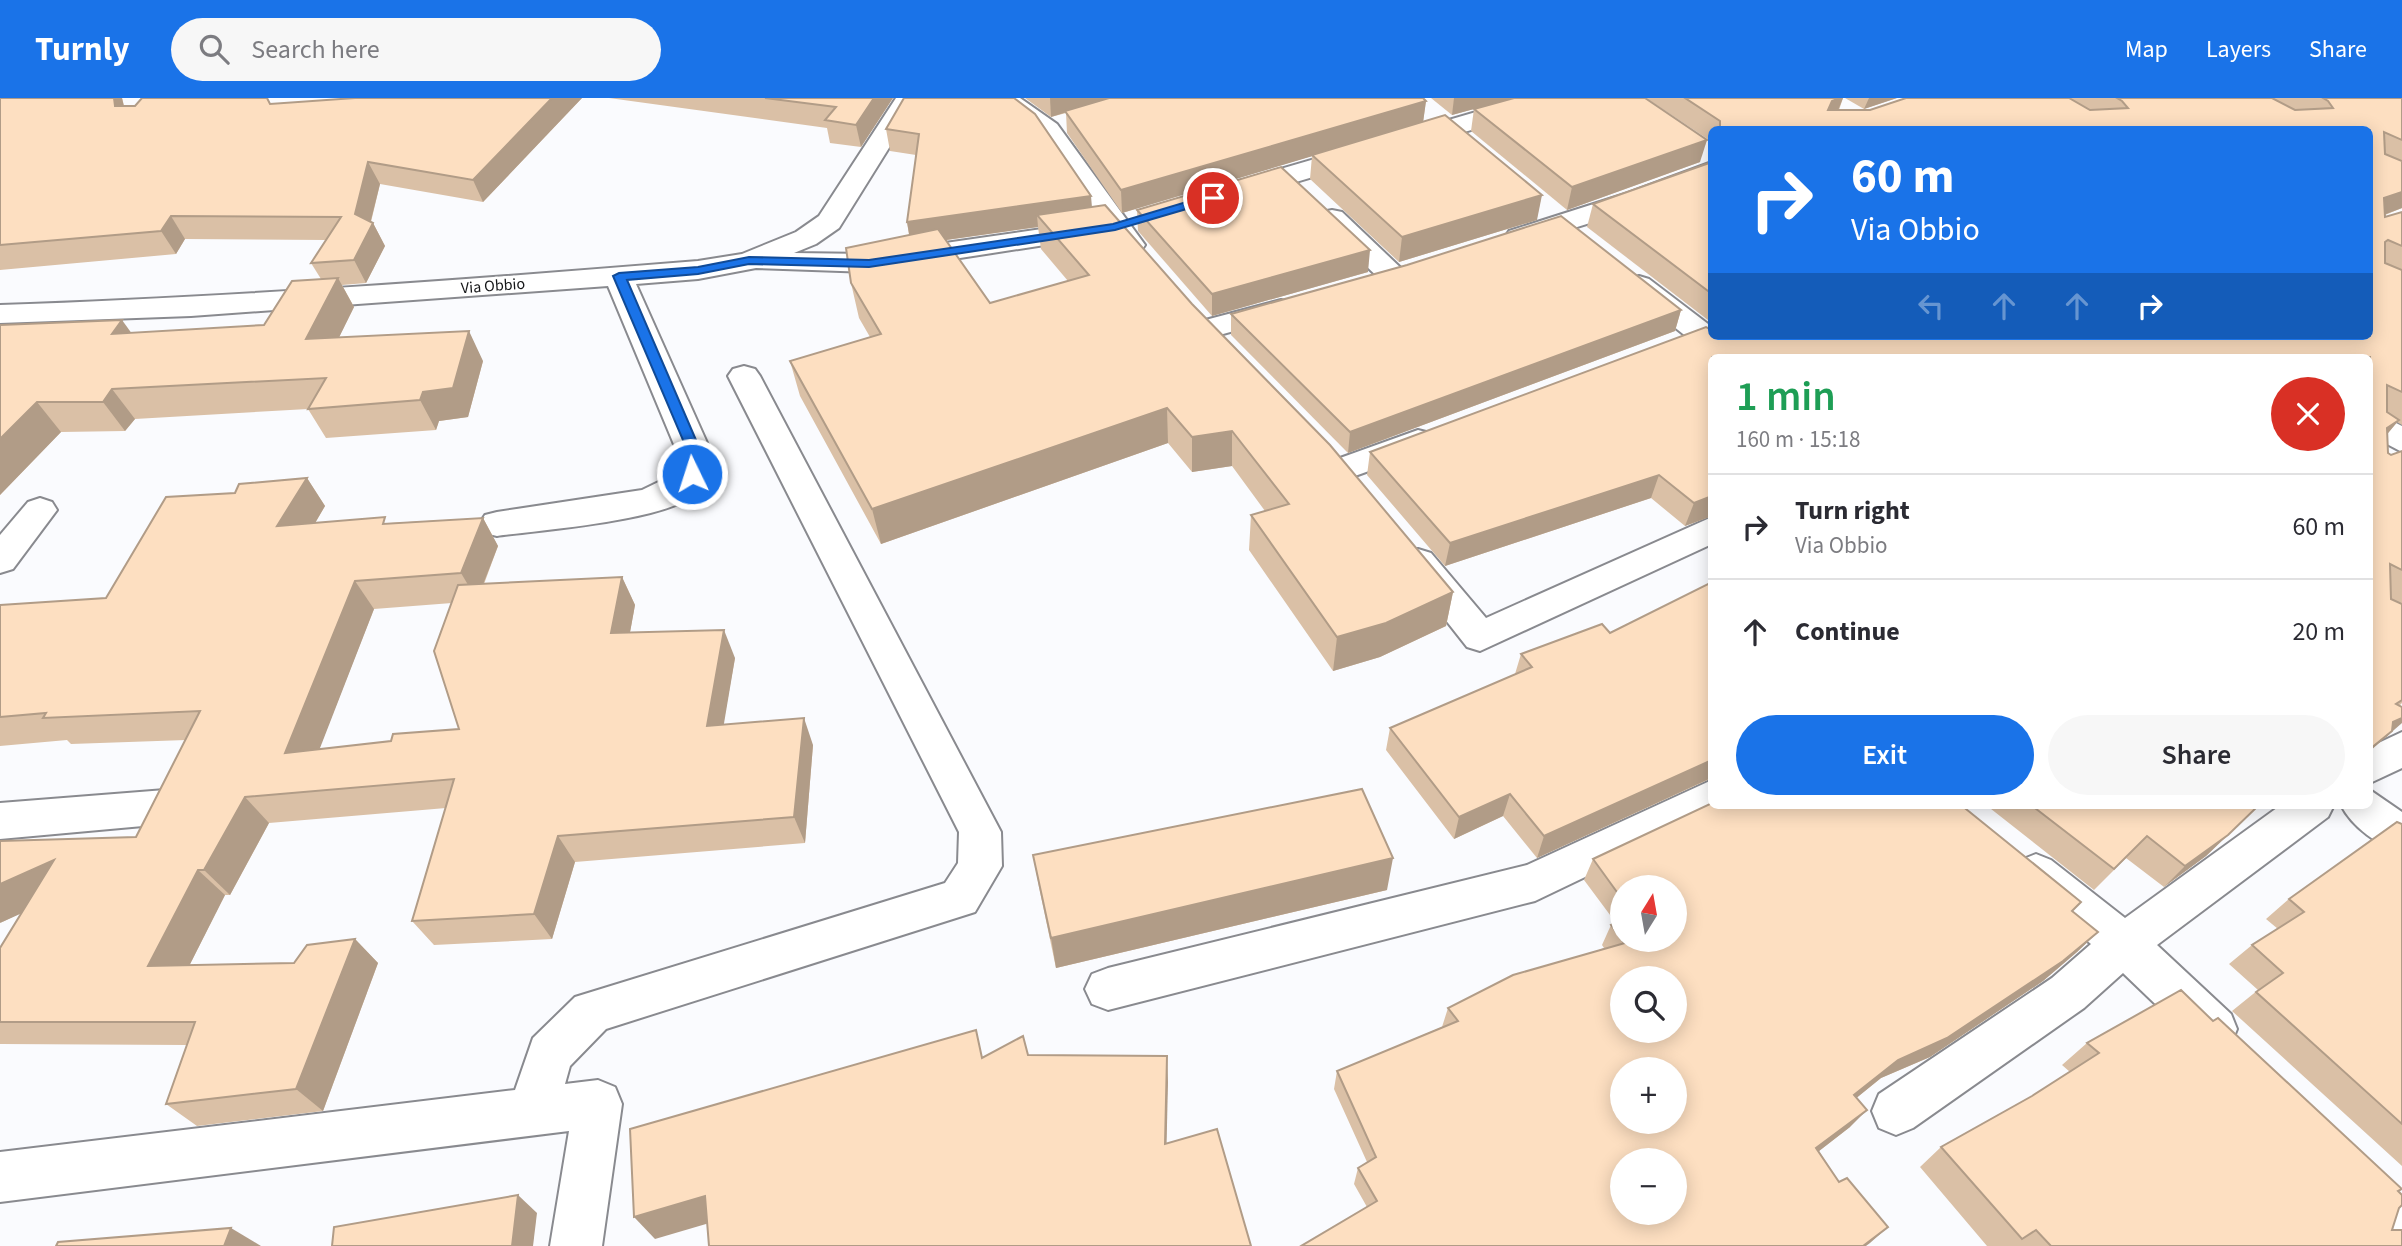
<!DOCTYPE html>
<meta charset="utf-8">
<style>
body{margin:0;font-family:"Source Sans 3",sans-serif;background:#f7f7f7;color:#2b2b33;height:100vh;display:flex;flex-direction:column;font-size:26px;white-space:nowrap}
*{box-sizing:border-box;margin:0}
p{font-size:23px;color:#7c7c81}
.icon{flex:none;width:38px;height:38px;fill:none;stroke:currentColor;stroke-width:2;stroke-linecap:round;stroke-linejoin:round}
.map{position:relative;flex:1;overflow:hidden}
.details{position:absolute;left:1708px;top:256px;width:665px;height:455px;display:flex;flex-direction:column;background:#fff;border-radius:10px;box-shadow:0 4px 18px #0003}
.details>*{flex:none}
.banner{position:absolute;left:1708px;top:28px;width:665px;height:214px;border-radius:10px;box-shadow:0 4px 18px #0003;background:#1a73e8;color:#fff;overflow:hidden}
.needle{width:46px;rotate:11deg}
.buttons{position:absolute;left:1610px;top:777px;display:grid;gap:14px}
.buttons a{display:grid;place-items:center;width:77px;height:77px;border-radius:50%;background:#fff;box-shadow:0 4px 18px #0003;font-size:35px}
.pin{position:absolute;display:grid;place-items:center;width:60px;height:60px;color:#fff;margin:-30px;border:4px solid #fff;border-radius:50%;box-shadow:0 2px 7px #0007}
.me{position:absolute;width:77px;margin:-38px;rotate:356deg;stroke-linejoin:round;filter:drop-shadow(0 0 5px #0008)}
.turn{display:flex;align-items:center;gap:24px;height:147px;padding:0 28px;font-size:32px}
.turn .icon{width:91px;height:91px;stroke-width:2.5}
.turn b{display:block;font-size:49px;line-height:60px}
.lanes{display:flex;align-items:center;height:66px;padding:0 28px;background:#0003;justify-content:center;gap:35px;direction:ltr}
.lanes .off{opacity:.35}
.round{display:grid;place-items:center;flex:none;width:74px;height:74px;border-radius:37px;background:#f7f7f7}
.headline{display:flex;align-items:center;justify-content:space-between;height:119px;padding:0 28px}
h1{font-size:42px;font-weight:600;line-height:52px;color:#1e9e55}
.action{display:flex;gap:14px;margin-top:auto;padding:14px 28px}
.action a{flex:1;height:80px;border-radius:42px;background:#1a73e8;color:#fff;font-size:28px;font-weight:600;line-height:80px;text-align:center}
.action a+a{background:#f7f7f7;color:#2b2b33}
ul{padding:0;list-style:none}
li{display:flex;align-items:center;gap:21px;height:105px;padding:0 28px;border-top:2px solid #e1e1e2}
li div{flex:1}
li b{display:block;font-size:26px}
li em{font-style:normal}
header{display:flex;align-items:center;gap:42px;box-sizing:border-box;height:98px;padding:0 35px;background:#1a73e8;color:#fff}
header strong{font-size:33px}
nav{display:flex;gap:38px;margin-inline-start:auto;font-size:24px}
.search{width:490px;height:63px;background:#f7f7f7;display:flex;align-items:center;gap:18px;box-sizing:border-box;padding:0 24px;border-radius:38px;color:#7c7c81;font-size:26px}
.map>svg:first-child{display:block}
</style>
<header>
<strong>Turnly</strong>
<div class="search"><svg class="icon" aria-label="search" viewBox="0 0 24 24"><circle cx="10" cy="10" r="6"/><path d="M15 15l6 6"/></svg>Search here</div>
<nav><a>Map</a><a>Layers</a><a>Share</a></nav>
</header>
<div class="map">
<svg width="2402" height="1148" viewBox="0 0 2402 1148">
<rect width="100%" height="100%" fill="#fafbfe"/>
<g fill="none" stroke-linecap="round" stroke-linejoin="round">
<defs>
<g id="street">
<path d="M896,0H920L839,130L816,146L794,155L869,156L1090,124L1099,126L1039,36L991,0H1020L1057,26L1145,147L1141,153C1122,158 1115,147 1104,133L1100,138L1090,140L869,174L756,170L698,181L636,186L712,356C710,370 706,384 696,395C668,423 539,432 497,438L485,435L479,426L485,417L497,414L642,392L673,377L678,356L608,188L191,218L0,225V207C233,199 465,182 698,163L742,156L796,134L819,118Z"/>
<path d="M1524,0H1565L1562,5L1249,98H1229L1225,92L1229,86Z"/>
<path d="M1712,64V82L1648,107L1519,147L1509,145L1505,139L1509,133L1628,95Z"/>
<path d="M1332,112L1342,114L1404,173L1409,179L1404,185L1394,188L1384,185L1322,126L1318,120L1322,114Z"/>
<path d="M1639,178L1649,181L1712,229V238H1724L1747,259H1712L1629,193L1624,187L1629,181Z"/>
<path d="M1281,202L1292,205L1296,211L1292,217L1205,241L1194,239L1190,232L1194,225Z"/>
<path d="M744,268L755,271L760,278L1001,734L1002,768L975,814L606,931L570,968L565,986L598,982L615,989L622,1006L602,1148H550L569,1033L0,1104V1054L515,992L533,940L575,899L945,785L958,765L959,734L728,278L733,271Z"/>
<path d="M2370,312L2402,328V354L2370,337Z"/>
<path d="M1418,332L1430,335L1435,343L1430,351L1341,383L1329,380L1324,372L1329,364Z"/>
<path d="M40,400L52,404L57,412L13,471L0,475V437L28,404Z"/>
<path d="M1712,419V446L1480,553L1467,549L1400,464L1405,455L1418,451L1431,455L1486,520Z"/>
<path d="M2402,634V670L2370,685V649Z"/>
<path d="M1712,682V707H1729L1727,711L1535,803L1108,912L1092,906L1085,891L1092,876L1108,870L1527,767Z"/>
<path d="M165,692L180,697L186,709L180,721L165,726L0,741V705Z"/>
<path d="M2370,692L2402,714V756C2379,748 2352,729 2341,707H2370Z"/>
<path d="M2281,707H2334L2328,719L2157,847L2231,916L2237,931L2231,946L2214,953L2197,946L2123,875L2084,910L1913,1030L1896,1037L1879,1030L1872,1013L1879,996L2052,880L2091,846L2021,788L2014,775L2021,762L2036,756L2051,762L2125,820Z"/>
<path d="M2402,1100V1148H2357C2367,1125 2379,1110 2402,1100Z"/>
</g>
</defs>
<use href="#street" stroke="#898a8f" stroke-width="4"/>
<use href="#street" fill="#fff" fill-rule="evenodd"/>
</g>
<g fill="#dac0a6" fill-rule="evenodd">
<path d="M0,0H122L124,8L582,0L483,104L380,86L371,124L373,125L385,148L366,185L342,187L354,209L339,239L483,263L468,319L439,323L436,332L326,340L308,311L135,321L125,333L61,334L0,397V227L131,235L264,227L321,181L311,165L327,142L185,141L176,156L0,172Z"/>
<path d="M609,0H893L861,49L830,45L827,30Z"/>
<path d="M904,0L1092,109L1192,206L1453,494L1446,528L1380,559L1333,573L1249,452L1251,417L1265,413L1232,368L1192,374L1168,345L881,446L800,298L790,263L870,239L859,220L851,185L909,137L907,124L916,57L890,53L886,31ZM1038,129L1041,151L1068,183L990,205L946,142Z"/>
<path d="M1025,0H1423L1426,3L1423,23L1537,122L1399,164L1310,81L1312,58L1122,115L1067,35L1066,15L1051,19Z"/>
<path d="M1431,0H1514L1452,17Z"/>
<path d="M1646,0H1843L1839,12H1870L1906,0H2402V110L2385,117V119L2402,114V327L2397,324L2387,336L2388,355L2391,357L2402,353V506L2391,501L2402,506V605L2399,608L2388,638L2386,639L2370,259H1712V418L1685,428L1651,400L1445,468L1367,377L1370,354L1712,238H2370V32H1712V44Z"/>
<path d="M1845,0H1897L1864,11Z"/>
<path d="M1474,11L1700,64L1567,112L1471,33Z"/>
<path d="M1712,64V222H1708L1587,129L1593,106Z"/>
<path d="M1137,112L1368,174L1212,218L1138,133Z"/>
<path d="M1681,212L1675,233L1348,355L1231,237V216Z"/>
<path d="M307,380L325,408L315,425H389L483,420L498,448L484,486L622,479L635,507L630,534L735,560L723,627L813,647L805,745L575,764L552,841L434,847L412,823L446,710L269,725L230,797H225L189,868L294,865L355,841L378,865L323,1013L197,1028L166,1006L187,947L0,946V850L21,815L0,825L136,739L186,642L71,646L67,642L0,648V507L106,500L235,395ZM452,505L459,631L391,643L319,651L374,511Z"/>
<path d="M1712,484V680L1537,760L1503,718L1454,741L1386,652L1390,630L1515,576L1521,556L1610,535Z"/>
<path d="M1986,707H2259L2206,758L2164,789L2126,760L2094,792Z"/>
<path d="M2402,726V1068L2232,913L2258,892L2229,866L2252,847L2278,831L2266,821L2289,801Z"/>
<path d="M1033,757L1387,792L1056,870L1039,789Z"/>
<path d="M1593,761L2072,813L2098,834L2077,854L2043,883L1930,959L1881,980L1856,1000L1850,1029L1819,1053L1839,1084L1888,1129L1367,1109L1354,1086L1358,1070L1367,1064L1334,991L1337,973L1442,929L1448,910L1604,850L1602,847L1611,827L1616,825L1584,782ZM1622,789L1675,842H1622Z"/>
<path d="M2213,923L2398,1093L2399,1110L2392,1132L2402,1148H1987L1920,1069L1941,1049L2032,998L2070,974L2062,967L2087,945Z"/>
</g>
<g fill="#b19c87">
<path d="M114,0H122L129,30L115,8Z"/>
<path d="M552,0H582L483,104L473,82Z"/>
<path d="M874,0H893L861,49L856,27Z"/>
<path d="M1050,0H1112L1051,19Z"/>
<path d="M1454,0H1514L1452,17Z"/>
<path d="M1840,0H1843L1835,20L1824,25L1832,3Z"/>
<path d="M1869,0H1897L1864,11Z"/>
<path d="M1426,3L1423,25L1122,115L1121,92Z"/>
<path d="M1707,42L1700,64L1567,112L1572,89Z"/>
<path d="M368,64L380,86L368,134L373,125L385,148L366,185L354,162L355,116Z"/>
<path d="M2402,94V110L2370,122L2384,100Z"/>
<path d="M1542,97L1537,122L1399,164L1402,139Z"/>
<path d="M1091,98L1093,121L1037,117L1038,129L911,147L907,124Z"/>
<path d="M171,118L185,141L176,156L161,133Z"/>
<path d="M1370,152L1368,174L1212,218V196Z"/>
<path d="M338,180L354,209L324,270L306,241Z"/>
<path d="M1681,212L1675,233L1348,355L1350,334Z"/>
<path d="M122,222L143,251L112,236Z"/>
<path d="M469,233L483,263L468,319L439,323L436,332L420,302L423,294Z"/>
<path d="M112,291L135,321L125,333L103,304Z"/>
<path d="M37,304L61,334L0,397V341Z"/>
<path d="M1167,310L1168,345L881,446L872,411Z"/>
<path d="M2399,322L2379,346L2387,330Z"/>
<path d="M1232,333V368L1192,374V339Z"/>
<path d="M1659,377L1651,400L1445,468L1450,445Z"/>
<path d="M307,380L325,408L297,456L277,428Z"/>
<path d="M1712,398V418L1685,428L1694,405Z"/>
<path d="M483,420L498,448L477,502L461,475Z"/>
<path d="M622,479L635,507L625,562L611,535Z"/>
<path d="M355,483L374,511L308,681L285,655Z"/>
<path d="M1453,494L1446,528L1380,559L1333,573L1337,539Z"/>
<path d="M724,532L735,560L719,655L707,628Z"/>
<path d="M804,620L813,647L805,745L794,719Z"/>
<path d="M2402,620V625L2370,653V651L2393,624Z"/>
<path d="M1712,662L1711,680L1537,760L1544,738Z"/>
<path d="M1510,696L1503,718L1454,741L1459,719Z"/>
<path d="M245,699L269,725L230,797L204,772Z"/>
<path d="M2228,737L2206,758L2164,789L2185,768Z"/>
<path d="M558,738L575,764L552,841L534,816Z"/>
<path d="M1393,760L1387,792L1056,870L1051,840Z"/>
<path d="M54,762L84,787L0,825V786Z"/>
<path d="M198,772L225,797L177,892L148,868Z"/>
<path d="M2098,834L2077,854L2043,883L1930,959L1881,980L1838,1015L1854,997L1898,962Z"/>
<path d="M355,841L378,865L323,1013L296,991Z"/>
<path d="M1167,958L1168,984L1166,1070L1165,1046Z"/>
<path d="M1867,1012L1850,1029L1801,1067L1816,1050Z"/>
<path d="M518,1097L537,1115L533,1148H512Z"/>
<path d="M705,1098L723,1121L655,1141L634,1119Z"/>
<path d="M1888,1129L1870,1145L1866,1148H1863Z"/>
<path d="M231,1130L261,1148H224Z"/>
</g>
<g fill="#fddfc1" stroke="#b19c87" stroke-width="2" fill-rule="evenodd">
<path d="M0,0H114L115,8H135L142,0H267L270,6L355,0H552L473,82L368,64L355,116L373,125L354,162L311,165L341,119L171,118L161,133L0,147Z"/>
<path d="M765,0H874L856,27L825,22L836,9Z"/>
<path d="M904,0H1014L1035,16L1091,98L907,124L919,36L886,31Z"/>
<path d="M1109,0H1423L1426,3L1121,92L1065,13Z"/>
<path d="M1514,0H1645L1707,42L1572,89L1474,11Z"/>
<path d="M1685,0H1840L1832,3L1828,12H1870L1906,0H2069L2090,12L2128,10L2122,3L2117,0H2272L2295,12L2333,10L2328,3L2323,0H2402V42L2384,34L2385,56L2402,63V94L2384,100L2385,119L2402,114V148L2388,142L2385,144V165L2402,172V294L2387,287V314L2399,322L2387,330L2388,355L2391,357L2402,353V472L2390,466L2391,501L2402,506V602L2396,606L2402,609V620L2393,624L2392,633L2370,651V259H1712V398L1694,405L1659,377L1450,445L1370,354L1706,229L1712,232V238H2370V32H1720V23Z"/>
<path d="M1445,17L1542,97L1402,139L1312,57Z"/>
<path d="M1712,64V196L1593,106Z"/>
<path d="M1281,69L1370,152L1212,196L1137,112Z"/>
<path d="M1105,107L1192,206L1330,347L1453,494L1386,525L1337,539L1251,417L1289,406L1232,333L1192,339L1167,310L872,411L790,263L881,236L851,185L846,150L938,131L990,205L1089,177L1037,117Z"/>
<path d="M1561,118L1681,212L1350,334L1231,216L1407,167Z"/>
<path d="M338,180L306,241L469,233L453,290L423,294L420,302L308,311L326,280L112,291L103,304H37L0,341V227L122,222L112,236L264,227L292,183Z"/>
<path d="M307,380L277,428L385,419L383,426L483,420L461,475L355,483L285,655L391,643L393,636L459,631L434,553L458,487L622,479L611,535L724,532L707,628L804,620L794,719L558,738L534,816L412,823L454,681L245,699L204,772H198L148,868L294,865L307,847L355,841L296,991L166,1006L195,924H0V850L54,762L0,786V743L136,739L200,613L43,620L46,615L0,619V507L106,500L166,399L235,395L239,386Z"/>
<path d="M1712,484V662L1544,738L1510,696L1459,719L1390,630L1532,569L1521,556L1602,526L1610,535Z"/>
<path d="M1362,691L1393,760L1051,840L1033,757Z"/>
<path d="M1712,705V707H1961L2081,804L2072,813L2098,834L2063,863L1947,940L1898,962L1854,997L1867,1012L1816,1050L1839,1084L1847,1080L1888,1129L1863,1148H1301L1377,1103L1358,1070L1376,1059L1337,973L1458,923L1448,910L1513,877L1625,845L1622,842H1675V789H1622V801L1593,761ZM1622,880H1675V933H1622ZM1622,971H1675V1024H1622ZM1622,1062H1675V1115H1622Z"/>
<path d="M2031,707H2259L2228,737L2185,768L2147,738L2114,771Z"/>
<path d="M2397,724L2402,726V1026L2256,894L2283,875L2252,847L2304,814L2289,801Z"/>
<path d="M1622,822V842L1611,827Z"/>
<path d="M2181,892L2213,923L2218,920L2402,1091L2398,1093L2402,1097V1107L2399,1110L2392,1132H2402V1148H2051L2036,1132L2022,1141L1941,1049L2032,998L2099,955L2087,945Z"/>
<path d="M976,932L982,960L1023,938L1028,957L1167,958L1165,1046L1217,1031L1251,1148H709L705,1098L634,1119L630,1031Z"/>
<path d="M518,1097L512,1148H332L334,1129Z"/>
<path d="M231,1130L224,1148H56L58,1144Z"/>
</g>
<path fill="#1a73e8" stroke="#114b97" stroke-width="2" d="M1213,96L1219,100L1217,102L1115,132L869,169L749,166L698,176L627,182L702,356L699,376L692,380L685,376L689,356L613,178L619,175L698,169L749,159L869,162L1113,126Z"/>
<g text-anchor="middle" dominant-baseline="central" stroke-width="5" stroke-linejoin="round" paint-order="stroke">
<g font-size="16" fill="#141517" stroke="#fff">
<text transform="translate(493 188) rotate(-4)">Via Obbio</text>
</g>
</g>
</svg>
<div class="buttons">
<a><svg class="needle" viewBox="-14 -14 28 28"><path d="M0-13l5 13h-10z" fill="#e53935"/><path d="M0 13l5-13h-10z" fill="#7c7c81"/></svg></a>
<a><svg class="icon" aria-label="search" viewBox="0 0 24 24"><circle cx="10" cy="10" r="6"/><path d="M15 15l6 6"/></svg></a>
<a>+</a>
<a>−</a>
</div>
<div class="pin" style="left:1213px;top:100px;background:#d93025"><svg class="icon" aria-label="arrive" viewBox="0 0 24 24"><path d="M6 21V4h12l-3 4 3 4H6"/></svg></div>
<svg class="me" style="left:692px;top:376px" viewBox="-20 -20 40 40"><circle r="17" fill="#1a73e8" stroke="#fff" stroke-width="3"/><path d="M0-11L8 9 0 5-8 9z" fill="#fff"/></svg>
<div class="banner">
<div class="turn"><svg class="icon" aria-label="right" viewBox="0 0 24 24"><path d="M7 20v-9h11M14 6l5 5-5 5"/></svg><div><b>60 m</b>Via Obbio</div></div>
<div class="lanes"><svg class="icon off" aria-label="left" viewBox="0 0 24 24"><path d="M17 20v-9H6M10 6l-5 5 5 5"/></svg><svg class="icon off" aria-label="ahead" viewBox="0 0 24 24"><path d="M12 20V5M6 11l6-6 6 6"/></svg><svg class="icon off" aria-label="ahead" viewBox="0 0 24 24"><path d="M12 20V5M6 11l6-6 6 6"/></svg><svg class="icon" aria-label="right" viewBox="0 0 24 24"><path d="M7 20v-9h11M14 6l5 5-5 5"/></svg></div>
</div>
<section class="details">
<div class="headline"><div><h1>1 min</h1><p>160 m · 15:18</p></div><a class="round" style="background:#d93025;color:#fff"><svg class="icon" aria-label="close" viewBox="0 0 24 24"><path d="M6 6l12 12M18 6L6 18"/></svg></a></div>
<ul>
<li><svg class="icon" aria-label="right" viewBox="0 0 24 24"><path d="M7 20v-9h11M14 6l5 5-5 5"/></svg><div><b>Turn right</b><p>Via Obbio</p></div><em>60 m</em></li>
<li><svg class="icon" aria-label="ahead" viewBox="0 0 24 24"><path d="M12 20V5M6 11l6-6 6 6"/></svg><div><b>Continue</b></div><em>20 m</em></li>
</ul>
<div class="action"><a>Exit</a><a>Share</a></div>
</section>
</div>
